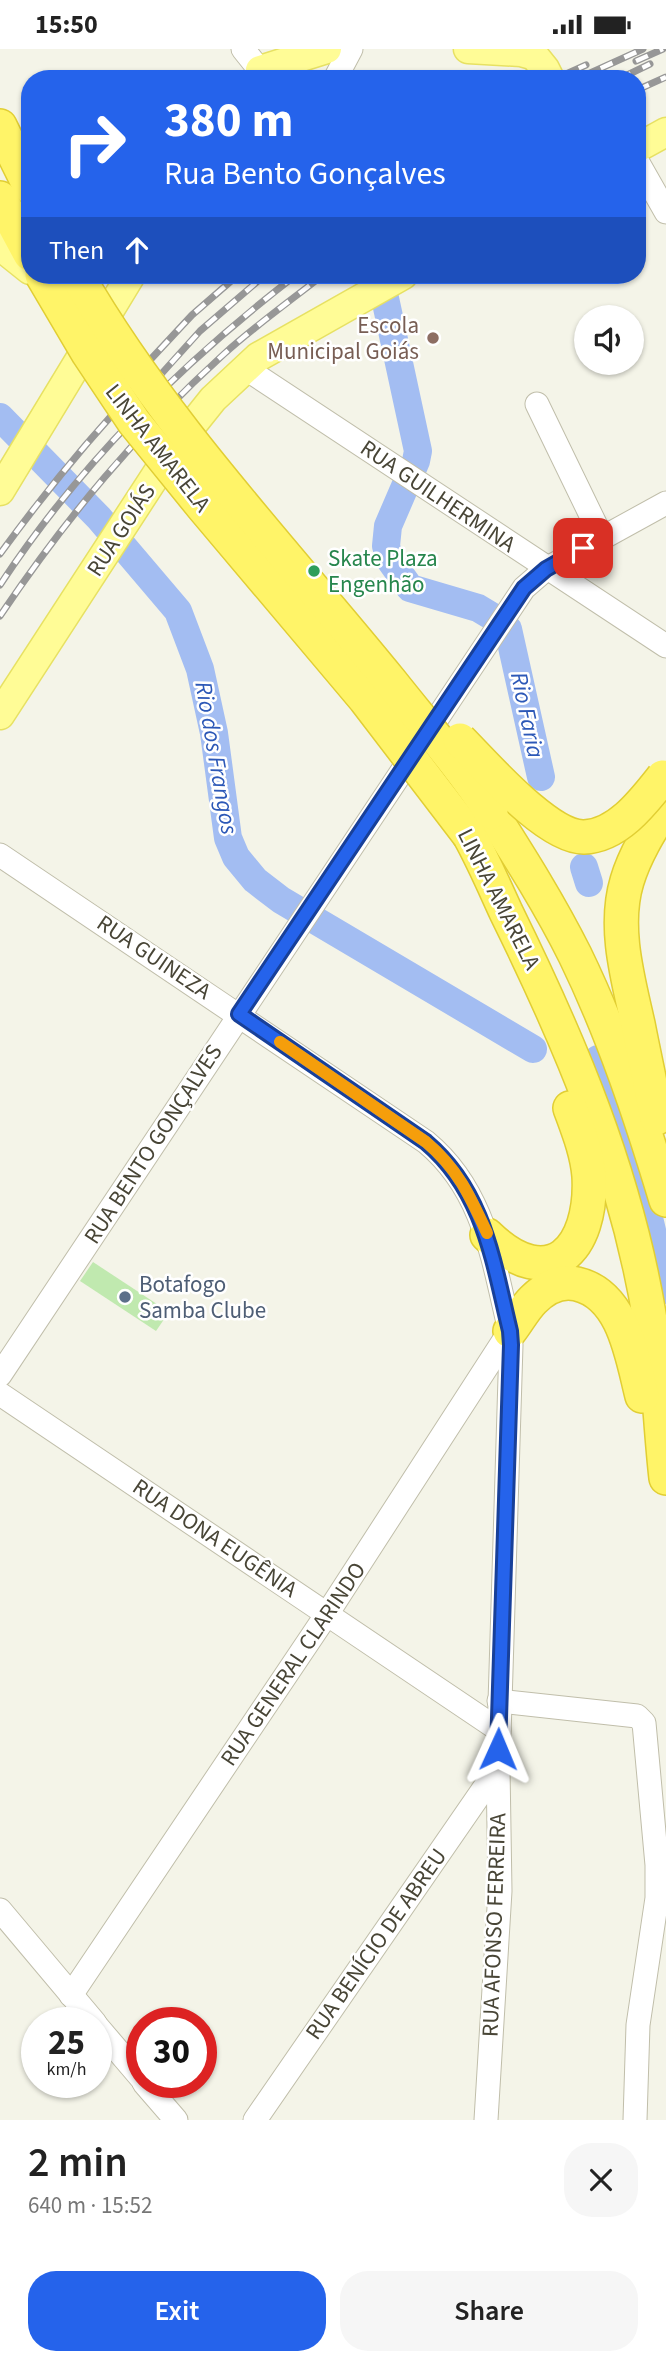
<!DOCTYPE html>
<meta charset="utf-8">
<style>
body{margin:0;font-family:"Source Sans 3",sans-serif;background:#f6f6f6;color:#222;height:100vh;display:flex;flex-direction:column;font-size:26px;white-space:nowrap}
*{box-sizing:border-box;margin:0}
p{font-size:23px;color:#767676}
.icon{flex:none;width:38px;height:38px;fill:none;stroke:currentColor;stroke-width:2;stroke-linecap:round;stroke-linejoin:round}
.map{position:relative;height:2071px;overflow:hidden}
.details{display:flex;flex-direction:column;background:#fff;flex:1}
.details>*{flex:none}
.hud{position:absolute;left:21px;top:21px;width:625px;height:214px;border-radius:28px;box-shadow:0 2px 5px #0004;background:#2563eb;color:#fff;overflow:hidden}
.tools{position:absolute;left:574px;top:256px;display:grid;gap:14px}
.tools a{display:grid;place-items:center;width:70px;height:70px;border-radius:50%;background:#fff;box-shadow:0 2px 5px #0004;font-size:35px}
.speed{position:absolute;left:21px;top:1958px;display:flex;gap:14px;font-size:35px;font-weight:700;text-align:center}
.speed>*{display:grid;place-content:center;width:91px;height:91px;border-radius:50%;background:#fff;box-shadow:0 2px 5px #0004;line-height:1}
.speed small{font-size:18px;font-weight:400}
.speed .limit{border:10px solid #d22;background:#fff;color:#111}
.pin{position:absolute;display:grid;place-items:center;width:60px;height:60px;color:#fff;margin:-30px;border-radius:14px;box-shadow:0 4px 10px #0006}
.me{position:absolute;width:77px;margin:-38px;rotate:1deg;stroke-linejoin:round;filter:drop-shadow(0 0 5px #0008)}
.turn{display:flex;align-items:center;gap:24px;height:147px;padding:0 28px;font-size:32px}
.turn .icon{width:91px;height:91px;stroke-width:2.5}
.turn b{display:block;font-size:49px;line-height:60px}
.then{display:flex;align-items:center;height:66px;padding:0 28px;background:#0003;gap:14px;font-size:26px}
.round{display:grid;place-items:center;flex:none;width:74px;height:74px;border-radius:28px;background:#f6f6f6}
.head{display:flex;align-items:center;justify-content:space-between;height:119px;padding:0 28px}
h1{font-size:42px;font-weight:600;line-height:52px}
.button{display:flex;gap:14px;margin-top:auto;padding:14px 28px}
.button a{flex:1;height:80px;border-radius:28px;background:#2563eb;color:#fff;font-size:28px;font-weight:600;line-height:80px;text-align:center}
.button a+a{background:#f6f6f6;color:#222}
.status{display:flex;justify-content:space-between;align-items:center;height:49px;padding:0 35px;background:#fff;direction:ltr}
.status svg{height:19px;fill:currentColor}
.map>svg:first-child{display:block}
</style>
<div class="status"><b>15:50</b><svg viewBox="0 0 49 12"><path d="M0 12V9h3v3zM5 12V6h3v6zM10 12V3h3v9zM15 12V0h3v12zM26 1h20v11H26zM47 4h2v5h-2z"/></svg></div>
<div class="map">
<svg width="666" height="2071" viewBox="0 0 666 2071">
<rect width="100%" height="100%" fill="#f4f4e8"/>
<path fill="#c0e9af" d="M93,1213L169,1263L156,1282L80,1232Z"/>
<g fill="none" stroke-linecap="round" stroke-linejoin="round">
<g stroke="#a3bdf2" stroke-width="28">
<path d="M380,226L418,402L416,412L388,477L386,497L390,511L410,539L478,559L498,571L508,580L541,728"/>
<path d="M0,368L99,469L178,562L200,620L214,684L228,789L236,808L255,831L281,851L533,1000"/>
<path d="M584,818L589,834"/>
<path d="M598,1010L642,1139L666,1241"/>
</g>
<defs>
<g id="minor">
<path d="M243,0L267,30"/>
<path d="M335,30L351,0"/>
<path d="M637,112L666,163"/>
<path d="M245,319L666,597"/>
<path d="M537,355L602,489"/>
<path d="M0,806L426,1093C485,1142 493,1212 510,1282L511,1296L498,1719L500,1842L486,2071"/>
<path d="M0,1326L524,539L546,520L666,454"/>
<path d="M0,1345L499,1681"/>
<path d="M499,1652L637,1667L644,1674L657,1816V1849L638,1976L635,2071"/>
<path d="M0,1861L95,1974"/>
<path d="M71,1946L327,1565L510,1282"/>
<path d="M96,1976L142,2030"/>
<path d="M144,2034L176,2071"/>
<path d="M255,2071L498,1719"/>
</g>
<g id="major">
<path d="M468,0L521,3L532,6"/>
<path d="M529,0L545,20L550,30"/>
<path d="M260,21L327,0"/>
<path d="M637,99L666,83"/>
<path d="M0,197L30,221"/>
<path d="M0,442L131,226"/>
<path d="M0,666L173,400L213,350L258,308L403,226"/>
</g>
<g id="highway">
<path d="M0,77L30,138"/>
<path d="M0,149L30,205"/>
<path d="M491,763C521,810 550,856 575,906C613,984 641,1068 666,1151"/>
<path d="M469,786C483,811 494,837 506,863C571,995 626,1124 650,1271C659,1323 660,1376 666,1429"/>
<path d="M657,1069C651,1037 644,1006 638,975C628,930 613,878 627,832C635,805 651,780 666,756"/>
<path d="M487,1186C550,1247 593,1200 589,1127C587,1103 578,1081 570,1059"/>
<path d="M510,1282C518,1272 524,1260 533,1251C545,1239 560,1231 577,1235C624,1246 632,1308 642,1347"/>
</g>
</defs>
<use href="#minor" stroke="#c0beaa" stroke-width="25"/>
<use href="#major" stroke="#e7e163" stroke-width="31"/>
<use href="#highway" stroke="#e1ce34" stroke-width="36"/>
<use href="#minor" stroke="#fff" stroke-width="23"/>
<use href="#major" stroke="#fffc96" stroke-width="28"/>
<use href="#highway" stroke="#fff468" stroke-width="33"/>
<defs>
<g id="rail">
<path d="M636,12L663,0"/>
<path d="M555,30L586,16"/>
<path d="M577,30L643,0"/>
<path d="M619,30L650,15"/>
<path d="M637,41L666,28"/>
<path d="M124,339L192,266L238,226"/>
<path d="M136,353L200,282L265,226"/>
<path d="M0,505C43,446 89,389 140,336"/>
<path d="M0,536C81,413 180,316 296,226"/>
<path d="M0,567C66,469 136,385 224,305C255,277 290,252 323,226"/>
</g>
</defs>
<use href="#rail" stroke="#979797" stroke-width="7"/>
<use href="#rail" stroke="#fff" stroke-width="4.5" stroke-dasharray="13" stroke-linecap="butt"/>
<defs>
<g id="highway-bridge">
<path d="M42,226L88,304L134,373L203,458L365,650L469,786"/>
<path d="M77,226C163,375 283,500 391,633C425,676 461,717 491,763"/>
<path d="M460,691C485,716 548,789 584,788C618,787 644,752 663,728"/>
</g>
</defs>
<use href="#highway-bridge" stroke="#e1ce34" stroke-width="36" stroke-linecap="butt"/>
<use href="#highway-bridge" stroke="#fff468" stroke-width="33"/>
</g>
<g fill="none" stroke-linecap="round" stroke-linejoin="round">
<defs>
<path id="route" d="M498,1700L511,1296L510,1282C493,1212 484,1142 426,1093L239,965L524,539L546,520L583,499"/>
</defs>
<use href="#route" stroke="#184099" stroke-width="18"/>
<use href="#route" stroke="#2563eb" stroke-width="12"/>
<path stroke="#f59e0b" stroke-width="12" d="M280,993L426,1093C458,1120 470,1147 487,1184"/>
</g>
<circle fill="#8d6e63" stroke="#fff" stroke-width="2.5" cx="433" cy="289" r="7"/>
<circle fill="#2e9e5b" stroke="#fff" stroke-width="2.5" cx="314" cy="522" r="7"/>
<circle fill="#5c6f8a" stroke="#fff" stroke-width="2.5" cx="125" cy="1248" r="7"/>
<g text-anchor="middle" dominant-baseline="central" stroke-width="5" stroke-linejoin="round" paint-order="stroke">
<g font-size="23" fill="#785e54" stroke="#fff" text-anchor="end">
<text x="419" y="276">Escola<tspan x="419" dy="26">Municipal Goiás</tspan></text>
</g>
<g font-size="23" fill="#484536" stroke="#fff">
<text transform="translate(158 399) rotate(52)">LINHA AMARELA</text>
<text transform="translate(438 447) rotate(34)">RUA GUILHERMINA</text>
<text transform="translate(121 481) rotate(-57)">RUA GOIÁS</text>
<text transform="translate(499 850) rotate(63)">LINHA AMARELA</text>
<text transform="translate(154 908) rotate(34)">RUA GUINEZA</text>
<text transform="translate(153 1095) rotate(-57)">RUA BENTO GONÇALVES</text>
<text transform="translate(215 1489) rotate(34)">RUA DONA EUGÊNIA</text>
<text transform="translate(293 1615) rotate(-56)">RUA GENERAL CLARINDO</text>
<text transform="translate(494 1876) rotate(-88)">RUA AFONSO FERREIRA</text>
<text transform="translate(376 1895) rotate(-55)">RUA BENÍCIO DE ABREU</text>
</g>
<g font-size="23" fill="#27864d" stroke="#fff" text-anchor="start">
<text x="328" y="509">Skate Plaza<tspan x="328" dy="26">Engenhão</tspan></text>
</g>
<g font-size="23" fill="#4e5e75" stroke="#fff" text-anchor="start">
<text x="139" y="1235">Botafogo<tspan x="139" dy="26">Samba Clube</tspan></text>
</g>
<g font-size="24" font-style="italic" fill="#2c58b7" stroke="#fff">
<text transform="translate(527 666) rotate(78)">Rio Faria</text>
<text transform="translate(216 709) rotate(80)">Rio dos Frangos</text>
</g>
</g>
</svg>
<div class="tools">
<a><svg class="icon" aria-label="sound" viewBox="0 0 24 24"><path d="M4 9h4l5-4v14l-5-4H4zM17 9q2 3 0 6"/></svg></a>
</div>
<div class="speed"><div>25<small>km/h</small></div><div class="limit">30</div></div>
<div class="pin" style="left:583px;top:499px;background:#d93025"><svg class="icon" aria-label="arrive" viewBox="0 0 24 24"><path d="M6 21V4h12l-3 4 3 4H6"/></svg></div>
<svg class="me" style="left:498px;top:1700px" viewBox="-20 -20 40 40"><path d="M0-17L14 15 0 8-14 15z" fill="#2563eb" stroke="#fff" stroke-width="4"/></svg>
<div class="hud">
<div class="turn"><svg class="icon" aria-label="right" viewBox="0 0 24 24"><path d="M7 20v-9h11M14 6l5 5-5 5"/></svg><div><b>380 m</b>Rua Bento Gonçalves</div></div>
<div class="then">Then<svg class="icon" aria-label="ahead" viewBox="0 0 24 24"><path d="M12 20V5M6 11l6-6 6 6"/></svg></div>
</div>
</div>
<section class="details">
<div class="head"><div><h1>2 min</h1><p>640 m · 15:52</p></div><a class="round"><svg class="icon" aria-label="close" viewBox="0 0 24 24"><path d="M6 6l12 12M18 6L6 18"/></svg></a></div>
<div class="button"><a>Exit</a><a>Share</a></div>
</section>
